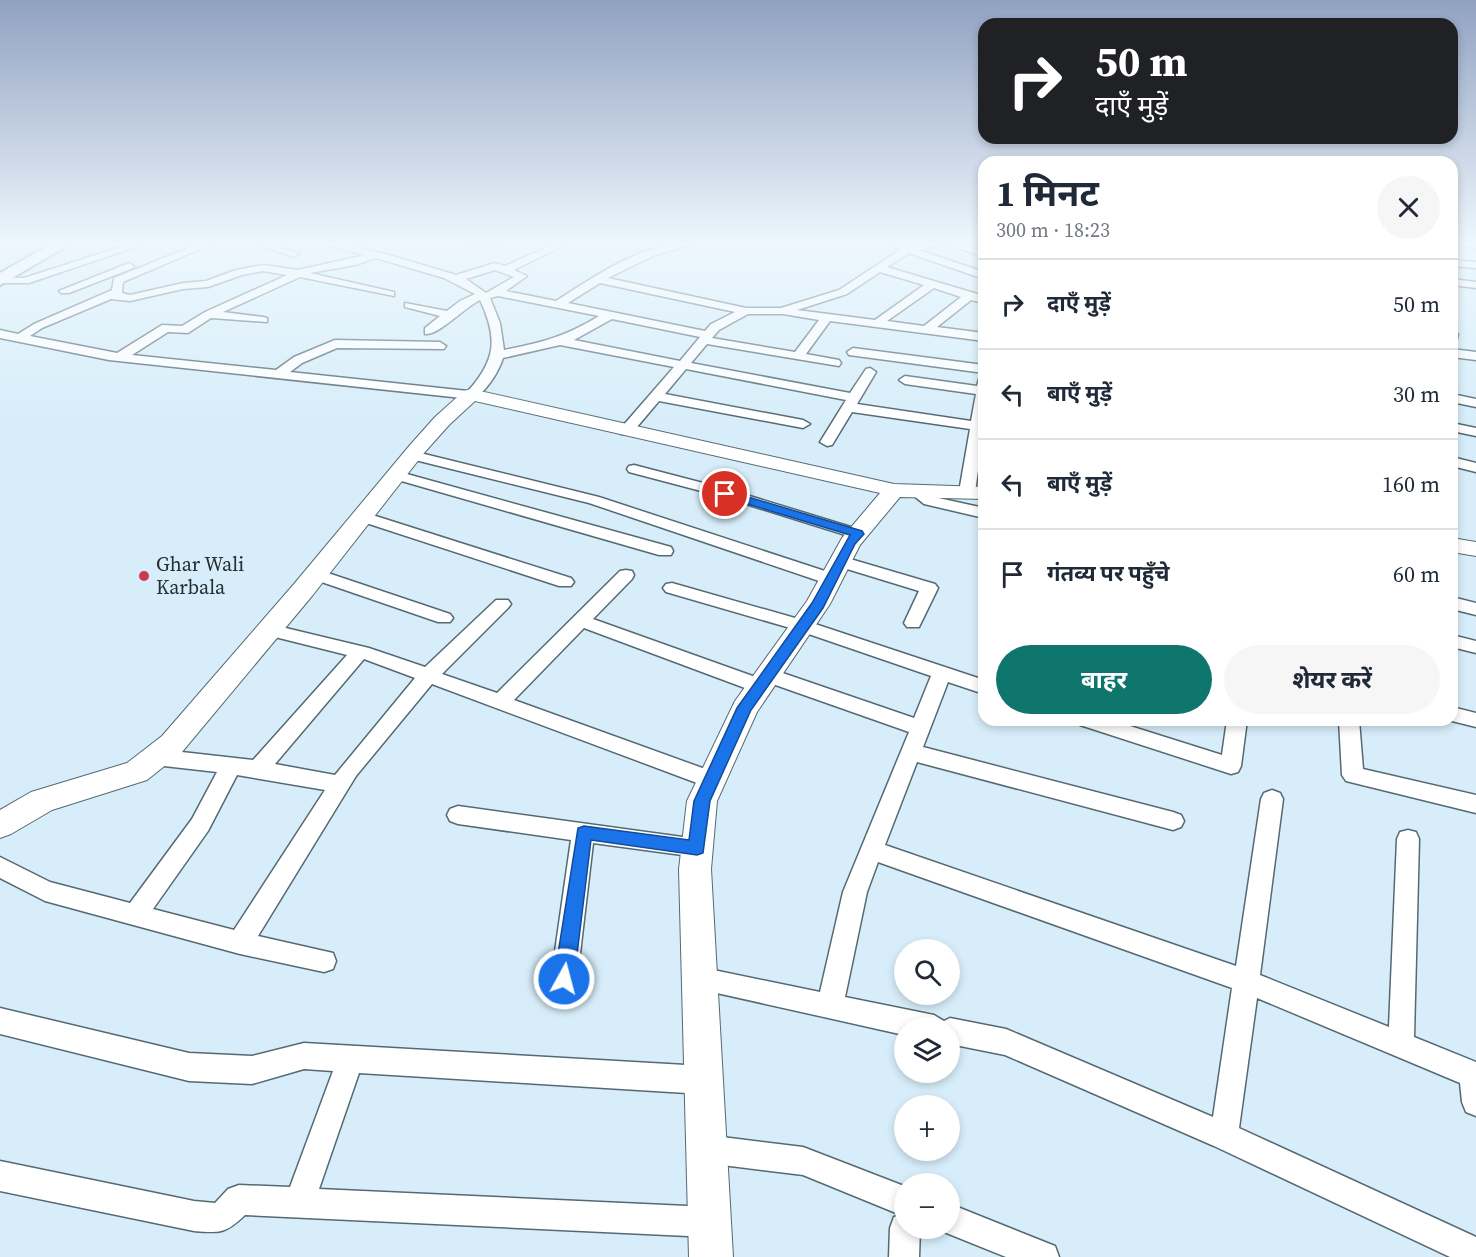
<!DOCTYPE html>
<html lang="hi">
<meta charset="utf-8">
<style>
body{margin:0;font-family:"Source Serif 4","Noto Sans Devanagari",serif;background:#f6f6f7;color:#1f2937;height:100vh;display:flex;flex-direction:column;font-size:22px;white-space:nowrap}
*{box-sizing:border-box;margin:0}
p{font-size:20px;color:#747a83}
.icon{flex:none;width:33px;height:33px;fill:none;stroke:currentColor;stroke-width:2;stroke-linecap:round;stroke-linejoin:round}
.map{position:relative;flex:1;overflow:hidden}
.drawer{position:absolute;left:978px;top:156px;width:480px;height:570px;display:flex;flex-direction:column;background:#fff;border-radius:18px;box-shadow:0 3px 9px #0003}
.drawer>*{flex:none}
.top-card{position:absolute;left:978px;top:18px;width:480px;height:126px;border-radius:18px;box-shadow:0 3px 9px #0003;background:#202124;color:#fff;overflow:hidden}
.buttons{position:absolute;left:894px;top:939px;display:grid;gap:12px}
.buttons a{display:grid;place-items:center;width:66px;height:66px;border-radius:50%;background:#fff;box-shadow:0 3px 9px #0003;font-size:30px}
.pin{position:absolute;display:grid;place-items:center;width:51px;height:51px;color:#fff;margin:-26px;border:3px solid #fff;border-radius:50%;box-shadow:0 2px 6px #0007}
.me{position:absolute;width:66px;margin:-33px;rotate:7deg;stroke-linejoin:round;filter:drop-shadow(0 0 4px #0008)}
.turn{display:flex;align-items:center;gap:21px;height:126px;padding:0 18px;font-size:27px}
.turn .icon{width:78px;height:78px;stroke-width:2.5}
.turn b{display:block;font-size:42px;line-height:51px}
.round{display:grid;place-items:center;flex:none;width:63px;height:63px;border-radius:32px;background:#f6f6f7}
.head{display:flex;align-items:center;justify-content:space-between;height:102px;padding:0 18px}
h1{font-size:36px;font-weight:700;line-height:45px}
.button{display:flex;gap:12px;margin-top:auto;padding:12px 18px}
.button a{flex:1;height:69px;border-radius:36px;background:#0f766e;color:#fff;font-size:24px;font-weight:700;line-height:69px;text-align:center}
.button a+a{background:#f6f6f7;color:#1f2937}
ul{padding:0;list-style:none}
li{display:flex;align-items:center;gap:18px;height:90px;padding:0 18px;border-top:2px solid #e0e1e3}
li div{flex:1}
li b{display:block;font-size:22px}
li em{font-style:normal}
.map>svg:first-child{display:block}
</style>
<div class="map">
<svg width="1476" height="1257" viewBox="0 0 1476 1257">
<rect width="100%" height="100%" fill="#d7eefa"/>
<path fill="#e8bdbf" d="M446,243H516L492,254Z"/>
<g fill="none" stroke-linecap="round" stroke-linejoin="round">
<defs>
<g id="street">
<path d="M133,243H147L29,283H0V277L24,278Z"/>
<path d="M201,243H214L123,282L122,293L130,295L183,283L206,281L236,270L263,265L298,270L365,255L326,245L325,243H340L389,255L456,275L495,263L505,266L556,243H568L514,270L527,276L506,291L556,301C597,275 641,243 692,243L691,245L655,255L608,278L746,308H781L839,290L900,250L884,243C893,243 901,246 909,246C916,247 929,243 939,243L938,245L919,250L984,272V279L909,253L887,267L984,296V303L971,300L937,327L984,333V341L830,321L806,354L839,360L841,363L839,366L707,344L691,363L850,393L866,369L870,368L876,372L857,404L971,421L976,394L905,384L899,380L905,376L977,386L979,379L984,378V427L975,492L967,497L959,492L970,429L852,412L832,445L827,446L820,442L846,400L686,369L665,394L803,420L810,424L803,428L659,401L631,434H621L619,431L621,428L674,367L560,345L503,358C499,371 485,395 471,399L109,360L0,338V330L18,334L34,324L112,290L114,278ZM376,258L444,278L475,294L460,301L447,311L405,303V307L440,316L425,328V334C438,336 465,307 480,300C498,338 496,360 468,391L290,372L302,363L337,348L444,349L446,346L440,342L335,340L294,357L276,370L132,355L168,332L188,333L211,318L267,322V318L263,317L223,312L300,277L394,296V292L310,273L355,265ZM495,270L514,277L486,293L466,279ZM263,271L287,275L205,312L182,326L162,325L117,353L30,336L42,328L111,299L130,301L183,289L208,287L242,275ZM880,272L924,285L875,320L797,310L847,294ZM600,283L735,312L711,324L705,331L568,303ZM934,288L961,297L924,326L887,321ZM498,296L599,316C564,337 544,342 504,350L500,323L490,298ZM748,314H783L819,320L795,352L712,338L719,330ZM612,319L700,337L680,361L574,340Z"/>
<path d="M253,243H267L299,254L294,257Z"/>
<path d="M943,243H957L984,251V257Z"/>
<path d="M1455,243H1476V248Z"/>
<path d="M1452,260L1476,262V268L1452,266Z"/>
<path d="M129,263L134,266L133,268L69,293H61L59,291Z"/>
<path d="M1452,279L1476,282V288L1452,285Z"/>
<path d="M1452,330L1458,334L1457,339H1452Z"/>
<path d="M853,348L984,365V373L849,355L847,352Z"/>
<path d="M1452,349L1476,352V360L1452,357Z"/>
<path d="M1452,394L1476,399V407L1452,402Z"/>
<path d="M1452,423L1476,428V436L1452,431Z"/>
<path d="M412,451L599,497L837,575L839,579L837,583H825L589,503L407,458L405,455L407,452Z"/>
<path d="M1452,457L1476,463V472L1452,466Z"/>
<path d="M634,465L730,490L864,531L866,534L858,539L852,537L720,496L629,472L627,469L629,466Z"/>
<path d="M396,471L671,547L673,551L671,555H659L391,478L389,475Z"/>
<path d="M916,486L934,497L984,508V518L924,504L908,491Z"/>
<path d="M363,512L571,578L574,582L571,586H559L357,520L355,517L357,514Z"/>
<path d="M840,556L935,584L938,588L919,627H907L904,623L919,591L834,565L832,561L834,557Z"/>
<path d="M316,569L450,614L453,618L450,622H438L310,578L308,574L310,570Z"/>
<path d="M626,570L632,571L634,575L632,579L593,619L761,679L759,675L761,670L768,668L914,718L931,676L797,630L666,592L663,588L666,584L672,583L809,622L984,680V694L948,682L923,747L1173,812L1181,815L1184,821L1181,827L1173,830L917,762L885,845L1236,966L1261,799L1264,793L1272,790L1280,793L1283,799L1260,975L1389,1027L1397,839L1400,832L1408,830L1416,832L1419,839L1414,1037L1476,1062V1116L1466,1112L1462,1102L1460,1083L1257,998L1239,1128L1476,1237V1257H1450L1214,1146L1005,1055L950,1044V1028H904V1035L690,987L686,979L690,971L699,967L820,992L843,892L909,732L767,682L770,686L767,691L760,693L753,691L584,628L514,700L719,774L723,780L719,786L712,788L705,786L432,684L356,776L258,936L333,953L336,961L333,969L324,972L240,954L45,901L0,878V857L50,882L130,903L192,819L217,772L155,765L148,763L145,757L148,751L155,749L253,760L347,655L263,634L260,630L263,626L269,624L369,648L425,667L496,600H508L511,604L508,608L442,674L497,693L620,571ZM364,659L415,678L335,775L275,764ZM237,775L325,790L234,930L153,909L208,831ZM878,862L1232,988L1213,1117L1006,1029L950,1018L944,1021L934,1015L845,997L867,892Z"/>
<path d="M1452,597L1476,603V615L1452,609Z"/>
<path d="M1452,635L1476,641V653L1452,647Z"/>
<path d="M1452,707L1476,713V727L1448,720H1452Z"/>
<path d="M1077,720H1111L1222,755L1227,720H1247L1241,766L1238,772L1231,774L1080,725Z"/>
<path d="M1339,720H1359L1363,769L1476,795V813L1346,781L1342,775Z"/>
<path d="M458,806L697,839L705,841L708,848L705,855L697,857L593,843L577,979L573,987L564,991L555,987L551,979L571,840L458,824L450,821L447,815L450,809Z"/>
<path d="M0,1008L189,1053L252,1056L304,1043L703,1066L713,1070L717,1080L713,1090L703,1094L359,1073L319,1189L709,1207L720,1211L724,1222L720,1233L709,1237L245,1215C225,1234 220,1233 194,1231L0,1191V1161L194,1201L215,1203L228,1189L239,1185L290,1187L333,1071L304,1069L252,1084L189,1081L0,1034Z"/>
<path d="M706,1135L803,1147L904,1186V1228H920L919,1257H889L890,1228L894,1217L901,1215L803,1175L706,1163L696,1159L692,1149L696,1139Z"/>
<path d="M950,1204L1055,1246L1059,1257H1006L939,1230L950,1228Z"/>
</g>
<g id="secondary">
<path d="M471,389L894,484L984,487V499L900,497L860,545L830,604L757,712L717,801L711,869L733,1257H689L679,869L687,801L735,701L807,601L842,538L880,493L475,401L449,425L424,453L312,596L182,752L147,780L52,810L11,834L0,838V810L31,792L127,763L162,736L294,584L410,445L435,417L464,391Z"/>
<path d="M1452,538L1476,542V556L1452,552Z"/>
</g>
<path id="primary" d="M53,243H72L0,285V273Z"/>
</defs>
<use href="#street" stroke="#556973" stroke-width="3"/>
<use href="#secondary" stroke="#556973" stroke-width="2"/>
<use href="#primary" stroke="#556973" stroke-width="4"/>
<use href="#street" fill="#fff" fill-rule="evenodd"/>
<use href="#secondary" fill="#fff" fill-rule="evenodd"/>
<use href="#primary" fill="#fff" fill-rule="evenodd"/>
</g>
<linearGradient id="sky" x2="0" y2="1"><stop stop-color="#91a1c1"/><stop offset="0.58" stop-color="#edf7fd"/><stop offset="1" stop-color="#edf7fd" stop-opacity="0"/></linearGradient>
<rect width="1476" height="419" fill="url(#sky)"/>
<path fill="#1a73e8" stroke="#114b97" stroke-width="1.5" d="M725,490L862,531L864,534L855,544L823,608L751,710L710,801L703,853L697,855L591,840L574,979L571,985L564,988L557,985L554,979L578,828L584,826L689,840L694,801L737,708L812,603L850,535L721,496V491Z"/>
<circle fill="#c93952" stroke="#d7eefa" stroke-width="2" cx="144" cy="576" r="6"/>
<g text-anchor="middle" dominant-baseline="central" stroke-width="6" stroke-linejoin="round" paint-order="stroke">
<g font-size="20" fill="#252e32" stroke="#d7eefa" text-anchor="start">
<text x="156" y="564">Ghar Wali<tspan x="156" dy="23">Karbala</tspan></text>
</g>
</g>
</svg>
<div class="buttons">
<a><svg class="icon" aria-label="search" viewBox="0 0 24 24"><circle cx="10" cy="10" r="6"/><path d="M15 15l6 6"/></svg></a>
<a><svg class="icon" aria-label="layers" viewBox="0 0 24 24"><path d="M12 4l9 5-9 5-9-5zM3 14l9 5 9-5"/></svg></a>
<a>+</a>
<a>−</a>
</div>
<div class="pin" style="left:725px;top:494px;background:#d93025"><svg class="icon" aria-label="arrive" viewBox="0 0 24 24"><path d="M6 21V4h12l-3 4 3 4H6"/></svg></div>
<svg class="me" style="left:564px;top:979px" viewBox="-20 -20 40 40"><circle r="17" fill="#1a73e8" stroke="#fff" stroke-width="3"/><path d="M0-11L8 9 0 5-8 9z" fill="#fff"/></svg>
<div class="top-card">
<div class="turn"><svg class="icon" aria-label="right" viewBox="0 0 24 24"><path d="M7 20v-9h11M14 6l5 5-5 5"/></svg><div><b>50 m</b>दाएँ मुड़ें</div></div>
</div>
<section class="drawer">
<div class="head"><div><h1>1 मिनट</h1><p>300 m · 18:23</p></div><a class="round"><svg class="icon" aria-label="close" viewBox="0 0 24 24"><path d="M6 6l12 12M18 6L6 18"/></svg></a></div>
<ul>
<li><svg class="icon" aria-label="right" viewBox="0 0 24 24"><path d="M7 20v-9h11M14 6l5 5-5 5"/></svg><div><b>दाएँ मुड़ें</b></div><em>50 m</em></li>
<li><svg class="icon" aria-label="left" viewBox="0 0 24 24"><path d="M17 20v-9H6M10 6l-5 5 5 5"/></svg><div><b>बाएँ मुड़ें</b></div><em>30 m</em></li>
<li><svg class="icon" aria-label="left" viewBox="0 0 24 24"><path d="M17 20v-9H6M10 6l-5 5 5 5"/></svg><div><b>बाएँ मुड़ें</b></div><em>160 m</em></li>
<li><svg class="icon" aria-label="arrive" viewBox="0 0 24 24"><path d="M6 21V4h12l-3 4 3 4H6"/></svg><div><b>गंतव्य पर पहुँचे</b></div><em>60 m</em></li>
</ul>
<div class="button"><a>बाहर</a><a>शेयर करें</a></div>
</section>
</div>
